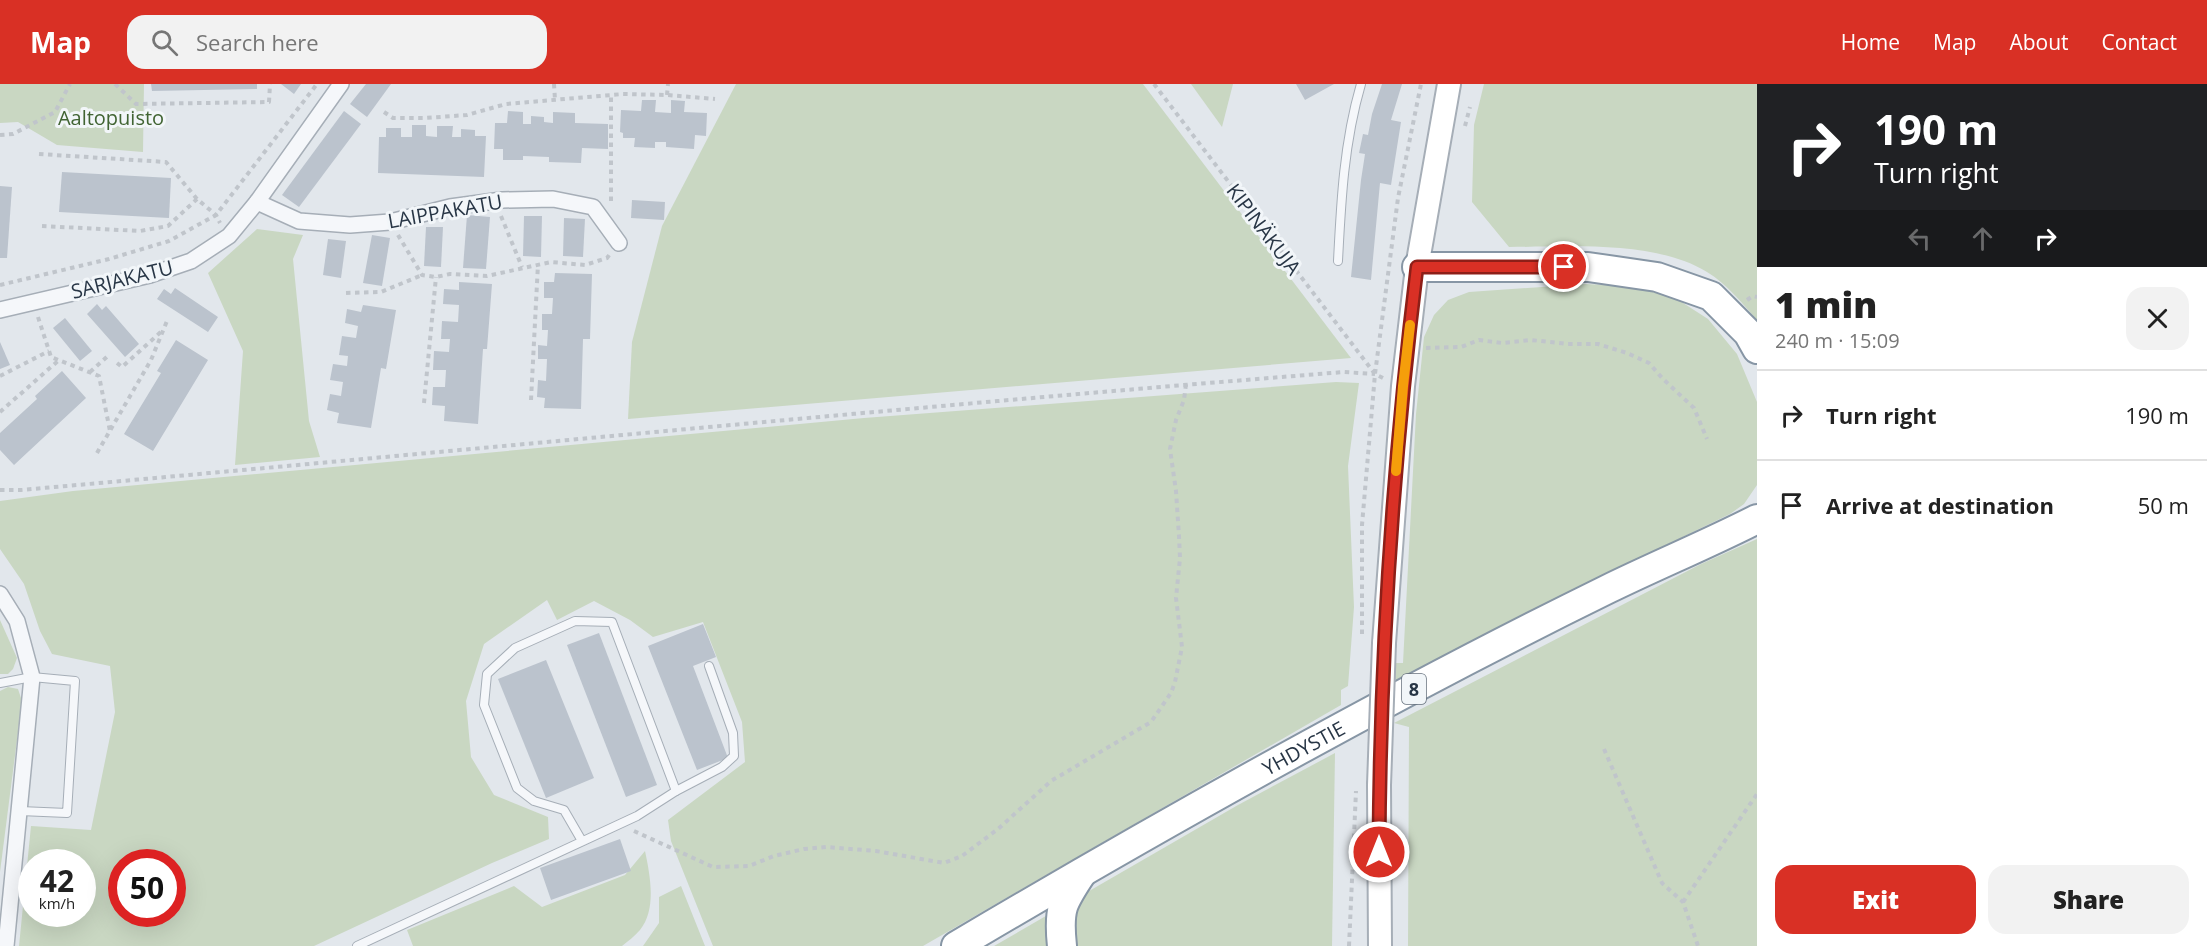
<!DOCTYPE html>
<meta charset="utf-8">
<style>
body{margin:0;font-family:"Open Sans",sans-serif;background:#f2f2f2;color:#222;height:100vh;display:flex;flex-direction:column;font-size:22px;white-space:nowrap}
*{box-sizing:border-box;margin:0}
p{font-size:20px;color:#767676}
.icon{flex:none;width:33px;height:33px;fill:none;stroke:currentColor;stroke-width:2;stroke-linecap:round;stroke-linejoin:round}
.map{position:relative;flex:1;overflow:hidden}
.details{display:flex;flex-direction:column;background:#fff;width:450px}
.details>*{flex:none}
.banner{background:#202124;color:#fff;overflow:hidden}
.speed{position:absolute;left:18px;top:765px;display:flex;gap:12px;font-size:30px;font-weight:700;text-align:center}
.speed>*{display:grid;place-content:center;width:78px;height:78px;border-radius:50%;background:#fff;box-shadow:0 6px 24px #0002;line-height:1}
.speed small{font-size:15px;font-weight:400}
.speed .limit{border:9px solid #d22;background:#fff;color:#111}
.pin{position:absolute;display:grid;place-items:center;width:51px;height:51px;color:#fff;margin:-26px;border:3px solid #fff;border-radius:50%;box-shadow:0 2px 6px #0007}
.me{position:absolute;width:66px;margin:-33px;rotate:0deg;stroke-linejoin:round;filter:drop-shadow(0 0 4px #0008)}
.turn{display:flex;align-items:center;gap:21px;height:126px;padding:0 18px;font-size:27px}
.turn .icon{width:78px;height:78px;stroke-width:2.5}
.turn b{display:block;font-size:42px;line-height:51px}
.lanes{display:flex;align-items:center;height:57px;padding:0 18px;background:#0003;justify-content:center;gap:30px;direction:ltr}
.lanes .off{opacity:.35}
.round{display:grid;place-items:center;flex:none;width:63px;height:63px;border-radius:18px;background:#f2f2f2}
.overview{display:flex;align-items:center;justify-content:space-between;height:102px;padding:0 18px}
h1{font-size:36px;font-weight:800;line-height:45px}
.primary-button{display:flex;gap:12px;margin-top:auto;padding:12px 18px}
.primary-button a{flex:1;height:69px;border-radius:18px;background:#d93025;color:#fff;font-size:24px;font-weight:800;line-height:69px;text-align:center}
.primary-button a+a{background:#f2f2f2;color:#222}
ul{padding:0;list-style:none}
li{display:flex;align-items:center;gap:18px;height:90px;padding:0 18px;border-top:2px solid #e0e0e0}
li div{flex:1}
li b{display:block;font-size:22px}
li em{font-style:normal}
header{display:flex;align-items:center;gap:36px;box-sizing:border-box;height:84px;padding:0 30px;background:#d93025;color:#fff}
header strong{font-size:28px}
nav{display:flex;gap:33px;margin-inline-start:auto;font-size:21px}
.search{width:420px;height:54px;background:#f2f2f2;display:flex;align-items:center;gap:15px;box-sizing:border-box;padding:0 21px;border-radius:18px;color:#767676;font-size:22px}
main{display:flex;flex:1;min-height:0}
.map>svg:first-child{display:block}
</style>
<header>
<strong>Map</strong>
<div class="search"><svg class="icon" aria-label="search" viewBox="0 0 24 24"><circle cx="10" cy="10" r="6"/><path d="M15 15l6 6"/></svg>Search here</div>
<nav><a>Home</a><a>Map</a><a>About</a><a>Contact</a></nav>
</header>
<main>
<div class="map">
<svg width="1757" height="862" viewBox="0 0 1757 862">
<rect width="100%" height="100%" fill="#e2e7ec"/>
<g fill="#c9d7c2" fill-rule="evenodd">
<path d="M0,0H144L143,68L57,61L18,38L0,39Z"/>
<path d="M736,0H1143L1351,274L628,335L632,258L662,142Z"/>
<path d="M1191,0H1233L1222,43Z"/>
<path d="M1484,0H1757V236C1742,219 1727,200 1707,188C1655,156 1570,163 1509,163L1472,118L1474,41Z"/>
<path d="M257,145L303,151L293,175L309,337L320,373L235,381L243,267L208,189Z"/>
<path d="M1585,200L1630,202L1666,208L1708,235L1737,270L1757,318V401L1744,420L1730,430L1516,534L1395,598L1394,579H1403L1416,330L1424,253L1434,231L1448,216L1469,208Z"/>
<path d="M1336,298L1359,299L1348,382L1354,523L1348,602L1341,606V621L923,862H713L671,757L668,736L745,678L742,638L703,538L653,553L630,536L594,517L557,536L547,516L484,560L466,617L471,673L494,711L548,733L549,755L492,779L314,862H19L31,742L91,746L115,628L110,582L52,570L40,547L24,500L0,465V417L73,407L864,334ZM32,778H82V830H32ZM122,778H172V830H122Z"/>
<path d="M1757,455V862H1408L1409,643L1394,639L1701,480Z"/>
<path d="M0,536L17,574L13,585L8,590H0Z"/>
<path d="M8,603L18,605L22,617L0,788V607Z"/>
<path d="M1335,669L1332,862H994L1238,721Z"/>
<path d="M645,767C650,791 657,825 640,846C635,852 628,857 622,862H413L407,846L514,802L542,823L625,791Z"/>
<path d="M681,802L705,862H643L659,839V813Z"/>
</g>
<g fill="#bbc3cd">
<path d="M151,0H257V5L152,7Z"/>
<path d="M281,0H301L294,10Z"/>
<path d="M366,0H391L367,33L350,20Z"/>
<path d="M1296,0H1334L1305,16Z"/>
<path d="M1382,0H1402L1391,36L1401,38L1391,101L1380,99L1371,196L1351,193L1361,96L1365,70L1359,69L1363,50L1368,51L1372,30Z"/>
<path d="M642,16H656L655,28L671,29V16L685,17L684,28L707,29L706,52L695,51L694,65L666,63V58H655V64L634,63L635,54H623V49L620,48L621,26L641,27Z"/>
<path d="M344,27L361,40L299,123L282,111Z"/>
<path d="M508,27L523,28V40H531V32L544,33V38L553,39V28L575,29V39L608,40V65L582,64L581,79L549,78V73L523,72V76H503V65H494L495,39H507Z"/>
<path d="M412,41H426V52L437,53V42H453L452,53H461V45L475,46V52H486L484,93L378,89L379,53H386V44H401V53H412Z"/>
<path d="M62,88L171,94L169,134L59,128Z"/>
<path d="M0,102L12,103L7,174H0Z"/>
<path d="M632,116L665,118L664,136L631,134Z"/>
<path d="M467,131L490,133L486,185L463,184Z"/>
<path d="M524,132H542L541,173L523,172Z"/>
<path d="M564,134L585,135L583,173L563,172Z"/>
<path d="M426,143H443L441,183L424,182Z"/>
<path d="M372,151L390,154L382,202L363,199Z"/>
<path d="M328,155L346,157L341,194L323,191Z"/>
<path d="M555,189L592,190L590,255H583L581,325L544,324L545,314L537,313L538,296L546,297L547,275H538V261L547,262L548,246H542V230H552L553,214H544V198H554Z"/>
<path d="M459,198L492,200L487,265H483L478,340L444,337L445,322L432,321L433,303H445L446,286H433L434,267L449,268L450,255H441L442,237L458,238L459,221L443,220L444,205L459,206Z"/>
<path d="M175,204L218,233L208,248L157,215L164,205L171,210Z"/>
<path d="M97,220L102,226L106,222L139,260L125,273L87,230Z"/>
<path d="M363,221L396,226L386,285L381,284L371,344L337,339L339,329L327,326L330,310L341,312L343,298L330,296L333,280L347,282L348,272L339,271L342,252L356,254L358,242L345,239L347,225L361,228Z"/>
<path d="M65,234L92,267L80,277L53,244Z"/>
<path d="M176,256L208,276L153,367L124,350L161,289L157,287Z"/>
<path d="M0,258L10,281L0,285Z"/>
<path d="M62,287L86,314L14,381L0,366V349L37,315L35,312Z"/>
<path d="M703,540L716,573L693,582L728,674L697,686L648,562Z"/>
<path d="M599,549L657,701L626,713L567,561Z"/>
<path d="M546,576L594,694L546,714L498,595Z"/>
<path d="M620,755L631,787L551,816L540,784Z"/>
</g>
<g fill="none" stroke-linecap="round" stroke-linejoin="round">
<defs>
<g id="lane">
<path d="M1338,177C1341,117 1344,58 1361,0"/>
<path d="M0,599L32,593L75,597L67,729L20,727"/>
<path d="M676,707L722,683L734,672L733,649L709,582"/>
<path d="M357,862L637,732L676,707L612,538L575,537L515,564L487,590L484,621L517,704L534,717L564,726L582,757"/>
</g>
<g id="street">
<path d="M257,118L299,137L350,141L390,138L450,123L502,116L553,115L593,123L619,159"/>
<path d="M0,226L150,191L191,177L229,152L257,118L341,0"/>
<path d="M0,510L17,537L32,593L6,862"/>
</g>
<g id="secondary">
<path d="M1384,559L1403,302L1417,183L1449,0"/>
<path d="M1379,701L1380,862"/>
</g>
<g id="highway">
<path d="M1417,183H1588L1657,193L1711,212L1748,249L1757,265"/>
<path id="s1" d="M956,862C1169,736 1386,614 1608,505C1657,481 1708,460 1757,435"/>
<path d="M1062,862C1058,825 1062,819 1082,789"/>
</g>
</defs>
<use href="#lane" stroke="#a6aeb7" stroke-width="10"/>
<use href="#street" stroke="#a6aeb7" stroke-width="18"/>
<use href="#secondary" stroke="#a6aeb7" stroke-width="26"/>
<use href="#highway" stroke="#8796a5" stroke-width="32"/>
<g stroke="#c0c5cb" stroke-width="4" stroke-dasharray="4.5 4.5" stroke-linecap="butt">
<path d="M115,0L136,20L269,18L270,0"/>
<path d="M554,0L555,16"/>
<path d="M1154,0L1375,290L1383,294"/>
<path d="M667,11L668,0"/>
<path d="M384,28L393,34H425L467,31L506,20L623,10L667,11L715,15"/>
<path d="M1465,42L1470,23"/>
<path d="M0,51L13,50L55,28L70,0"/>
<path d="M39,70L166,78L197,115L216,131L220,139"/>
<path d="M611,117V11"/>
<path d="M501,132L522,183"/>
<path d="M42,142L140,147L168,142L197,115"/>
<path d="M398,151L422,191L436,193L450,190L487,192L551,178L585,181L607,174L610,170"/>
<path d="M0,201L109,175L169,157L216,131L317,0"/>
<path d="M346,209L381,208L422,191"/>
<path d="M1747,216L1753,212L1757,213"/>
<path d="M38,233L51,273L99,292L110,347"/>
<path d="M1426,264L1461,263L1479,256L1502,259L1531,256L1568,260H1598L1627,269L1649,279L1663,295L1694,324L1707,355"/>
<path d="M117,279L122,283L163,246"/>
<path d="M90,288L110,270"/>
<path d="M0,292L49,267"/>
<path d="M531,316L538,180"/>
<path d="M424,319L436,193"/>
<path d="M0,328L59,276"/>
<path d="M97,369L151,276L167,237"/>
<path d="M0,406H21C462,367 902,323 1344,288L1375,290"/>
<path d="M1362,550V441L1375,290L1398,114L1421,0"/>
<path d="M1604,665L1662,799L1683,818L1698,862"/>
<path d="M634,747L713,783L749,782L774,772L804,765L826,763L876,767L944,779L962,772L998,745L1051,697L1151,638L1171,609L1175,598L1182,563L1176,514L1180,474L1179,452L1176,407L1170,365L1176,336L1184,316L1186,300"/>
<path d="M1683,818L1757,710"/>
<path d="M1349,862L1356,707"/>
</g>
<use href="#lane" stroke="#f5f7fa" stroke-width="8"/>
<use href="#street" stroke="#f5f7fa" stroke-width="15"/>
<use href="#secondary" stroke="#fff" stroke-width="22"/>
<use href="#highway" stroke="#fff" stroke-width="28"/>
<defs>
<path id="secondary-bridge" d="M1379,701L1384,559"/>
</defs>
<use href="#secondary-bridge" stroke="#a6aeb7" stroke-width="26" stroke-linecap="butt"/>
<use href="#secondary-bridge" stroke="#fff" stroke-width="22"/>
</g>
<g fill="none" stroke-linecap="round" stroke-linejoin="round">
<defs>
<path id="route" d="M1379,768C1380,572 1393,377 1417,183H1564"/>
</defs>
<use href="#route" stroke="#8d1f18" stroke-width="15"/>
<use href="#route" stroke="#d93025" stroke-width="10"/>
<path stroke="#f59e0b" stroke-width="10" d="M1396,387L1403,302L1410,241"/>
</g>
<g text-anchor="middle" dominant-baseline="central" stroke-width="6" stroke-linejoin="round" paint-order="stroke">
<rect fill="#f2f6f9" stroke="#65707c" stroke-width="1.5" x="1402" y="590" width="24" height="30" rx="4.5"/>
<g font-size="18" font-weight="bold" fill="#283646">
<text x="1414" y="605">8</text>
</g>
<g font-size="20" fill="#416433" stroke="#f2f6f9">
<text x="111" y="33">Aaltopuisto</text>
</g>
<g font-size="20" fill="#283646" stroke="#f2f6f9">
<text transform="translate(445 127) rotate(-10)">LAIPPAKATU</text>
<text transform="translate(1264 145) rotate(53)">KIPINÄKUJA</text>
<text transform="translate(122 195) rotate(-14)">SARJAKATU</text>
<text stroke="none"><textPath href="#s1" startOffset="400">YHDYSTIE</textPath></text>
</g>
</g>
</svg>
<div class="speed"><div>42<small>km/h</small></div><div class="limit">50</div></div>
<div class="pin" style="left:1564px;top:183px;background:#d93025"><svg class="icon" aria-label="arrive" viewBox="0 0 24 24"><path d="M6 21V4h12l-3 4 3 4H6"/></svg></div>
<svg class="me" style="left:1379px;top:768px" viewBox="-20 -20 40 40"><circle r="17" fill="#d93025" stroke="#fff" stroke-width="3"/><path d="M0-11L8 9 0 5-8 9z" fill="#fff"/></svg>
</div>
<section class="details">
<div class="banner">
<div class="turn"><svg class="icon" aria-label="right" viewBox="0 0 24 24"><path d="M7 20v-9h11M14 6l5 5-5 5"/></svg><div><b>190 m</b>Turn right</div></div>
<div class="lanes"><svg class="icon off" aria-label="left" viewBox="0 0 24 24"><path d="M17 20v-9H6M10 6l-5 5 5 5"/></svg><svg class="icon off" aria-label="ahead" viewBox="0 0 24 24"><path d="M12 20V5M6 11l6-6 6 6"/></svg><svg class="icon" aria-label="right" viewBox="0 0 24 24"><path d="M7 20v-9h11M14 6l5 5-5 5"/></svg></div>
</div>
<div class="overview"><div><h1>1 min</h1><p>240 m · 15:09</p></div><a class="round"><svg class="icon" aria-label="close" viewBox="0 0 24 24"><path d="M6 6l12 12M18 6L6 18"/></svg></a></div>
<ul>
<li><svg class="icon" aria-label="right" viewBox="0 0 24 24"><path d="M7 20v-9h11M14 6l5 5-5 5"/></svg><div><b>Turn right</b></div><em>190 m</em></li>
<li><svg class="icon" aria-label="arrive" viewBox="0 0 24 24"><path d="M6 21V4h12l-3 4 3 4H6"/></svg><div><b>Arrive at destination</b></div><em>50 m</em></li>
</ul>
<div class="primary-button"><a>Exit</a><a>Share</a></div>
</section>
</main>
